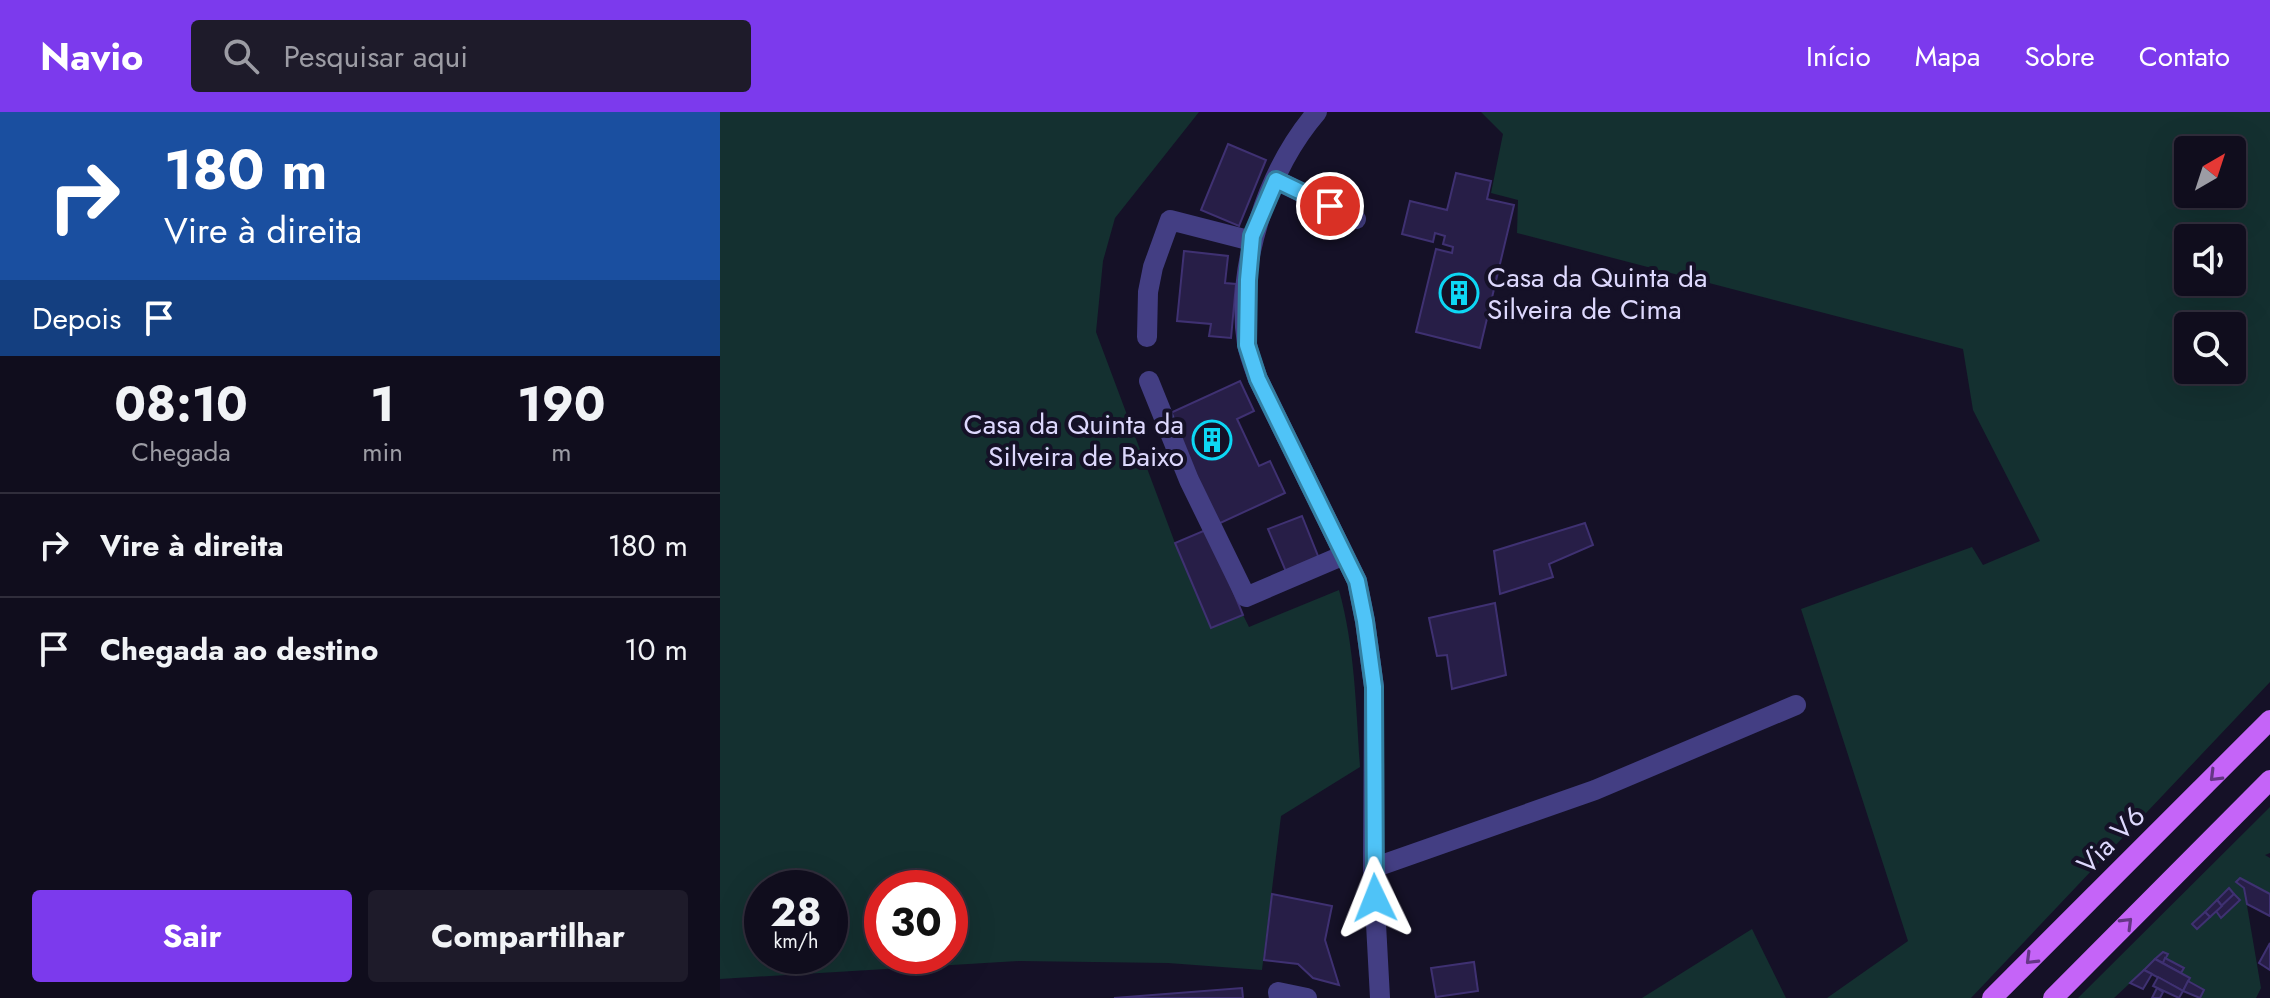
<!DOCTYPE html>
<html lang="pt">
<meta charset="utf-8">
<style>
body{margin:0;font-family:Jost,sans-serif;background:#1e1b2a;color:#f1f3f6;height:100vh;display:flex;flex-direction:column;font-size:30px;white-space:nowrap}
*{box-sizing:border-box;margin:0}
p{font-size:26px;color:#9c9ca4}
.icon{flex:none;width:44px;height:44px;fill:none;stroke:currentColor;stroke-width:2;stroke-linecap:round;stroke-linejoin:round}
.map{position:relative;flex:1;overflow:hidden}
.sheet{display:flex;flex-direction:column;background:#100d1d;width:720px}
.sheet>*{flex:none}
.banner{background:#1a4fa0;color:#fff;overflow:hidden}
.needle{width:52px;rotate:39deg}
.fabs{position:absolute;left:1454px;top:24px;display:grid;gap:16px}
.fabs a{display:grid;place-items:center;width:72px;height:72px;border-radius:8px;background:#100d1d;box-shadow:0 8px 32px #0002,0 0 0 2px #302d3b;font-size:40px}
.speed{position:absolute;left:24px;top:758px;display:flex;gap:16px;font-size:40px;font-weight:700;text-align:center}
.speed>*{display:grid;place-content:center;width:104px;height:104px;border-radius:50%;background:#100d1d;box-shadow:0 8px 32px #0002,0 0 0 2px #302d3b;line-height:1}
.speed small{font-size:20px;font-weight:400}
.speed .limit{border:12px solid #d22;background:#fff;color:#111}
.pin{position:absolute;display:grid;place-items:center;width:68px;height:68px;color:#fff;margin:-34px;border:4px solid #fff;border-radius:50%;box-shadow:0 2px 8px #0007}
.me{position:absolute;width:88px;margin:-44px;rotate:358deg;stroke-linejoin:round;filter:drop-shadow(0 0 6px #0008)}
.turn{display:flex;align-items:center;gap:28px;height:168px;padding:0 32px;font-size:36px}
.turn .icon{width:104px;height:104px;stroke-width:2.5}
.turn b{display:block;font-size:56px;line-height:68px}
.then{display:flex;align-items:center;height:76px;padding:0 32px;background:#0003;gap:16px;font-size:30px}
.eta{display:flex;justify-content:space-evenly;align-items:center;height:136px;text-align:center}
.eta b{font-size:48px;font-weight:700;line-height:56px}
.cta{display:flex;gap:16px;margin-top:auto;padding:16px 32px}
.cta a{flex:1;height:92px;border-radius:8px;background:#7c3aed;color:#fff;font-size:32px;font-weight:700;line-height:92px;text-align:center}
.cta a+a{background:#1e1b2a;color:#f1f3f6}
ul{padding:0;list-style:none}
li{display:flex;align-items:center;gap:24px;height:104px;padding:0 32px;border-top:2px solid #302d3b}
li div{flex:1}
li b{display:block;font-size:30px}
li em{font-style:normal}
header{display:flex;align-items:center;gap:48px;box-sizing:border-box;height:112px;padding:0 40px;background:#7c3aed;color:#fff}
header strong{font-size:38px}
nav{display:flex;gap:44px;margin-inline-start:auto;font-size:28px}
.search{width:560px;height:72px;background:#1e1b2a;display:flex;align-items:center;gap:20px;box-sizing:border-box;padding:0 28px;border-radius:8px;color:#9c9ca4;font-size:30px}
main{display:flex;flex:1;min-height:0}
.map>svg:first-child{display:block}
</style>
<header>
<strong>Navio</strong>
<div class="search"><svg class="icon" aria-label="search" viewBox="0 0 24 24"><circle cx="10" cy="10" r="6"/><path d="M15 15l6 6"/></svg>Pesquisar aqui</div>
<nav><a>Início</a><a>Mapa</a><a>Sobre</a><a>Contato</a></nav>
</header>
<main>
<section class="sheet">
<div class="banner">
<div class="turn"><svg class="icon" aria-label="right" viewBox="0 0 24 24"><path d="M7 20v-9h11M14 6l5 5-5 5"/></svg><div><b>180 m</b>Vire à direita</div></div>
<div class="then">Depois<svg class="icon" aria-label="arrive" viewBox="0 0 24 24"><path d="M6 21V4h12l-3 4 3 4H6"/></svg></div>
</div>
<div class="eta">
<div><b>08:10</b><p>Chegada</p></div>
<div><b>1</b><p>min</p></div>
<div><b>190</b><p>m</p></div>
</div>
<ul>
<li><svg class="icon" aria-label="right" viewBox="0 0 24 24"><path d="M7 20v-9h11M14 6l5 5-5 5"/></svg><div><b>Vire à direita</b></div><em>180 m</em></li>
<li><svg class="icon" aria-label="arrive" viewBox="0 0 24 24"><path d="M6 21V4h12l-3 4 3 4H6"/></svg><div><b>Chegada ao destino</b></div><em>10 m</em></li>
</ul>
<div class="cta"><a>Sair</a><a>Compartilhar</a></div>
</section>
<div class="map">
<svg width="1550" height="886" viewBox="0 0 1550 886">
<rect width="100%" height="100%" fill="#151127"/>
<g fill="#143030" fill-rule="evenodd">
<path d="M0,0H479L395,106L383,149L376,220L455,431L491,516L523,503L529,515L619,478C635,536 636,596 640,655L561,704L542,858L448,851L299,849L0,867ZM42,776H110V844H42ZM162,776H230V844H162Z"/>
<path d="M761,0H1550V570L1251,886H1107L1188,829L1081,497L1252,435L1263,453L1320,429L1253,298L1243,237L797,121L798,88L771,81L783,22ZM1512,38V82H1468V38ZM1512,126V170H1468V126ZM1468,214H1512V258H1468Z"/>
<path d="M1550,695V741L1545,743L1550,746V782L1524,776L1541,876L1536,886H1477L1424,858L1394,886H1358Z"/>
<path d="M1032,817L1066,886H922Z"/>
</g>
<g fill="#271e47" stroke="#3f3172" stroke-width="2">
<path d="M508,32L546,48L519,114L481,98Z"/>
<path d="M736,61L771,69L767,87L794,93L760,236L696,220L716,137L732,141L733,135L723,132L725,124L715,121L713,130L682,122L690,89L727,98Z"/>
<path d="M464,139L508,144L505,171L516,172L511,226L489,224L491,212L457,209Z"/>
<path d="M520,269L534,299L517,307L539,354L550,349L565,381L496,413L446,303Z"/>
<path d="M582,404L600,449L567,462L548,417Z"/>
<path d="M865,411L873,433L829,452L833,465L780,482L774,439Z"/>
<path d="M488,417L523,503L491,516L455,431Z"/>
<path d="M775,491L786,563L732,577L727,543L717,544L709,506Z"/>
<path d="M1520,766L1550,782V804L1527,792L1524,776L1516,770Z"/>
<path d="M1509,776L1514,782L1502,794L1497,788Z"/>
<path d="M552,782L612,794L605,828L619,873L593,866L578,852L544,848Z"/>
<path d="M1514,782L1520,788L1501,806L1496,799Z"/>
<path d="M1497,788L1502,794L1490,805L1485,800Z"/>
<path d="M1485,800L1490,805L1477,817L1472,812Z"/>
<path d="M1550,831V858L1539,851Z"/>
<path d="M1443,840L1448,842L1443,851L1435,847Z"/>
<path d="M1445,846L1464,856L1461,861L1443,851Z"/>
<path d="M1435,847L1470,866L1463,879L1424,858Z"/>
<path d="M754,850L758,879L716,885L711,856Z"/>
<path d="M1424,858L1432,862L1423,877L1410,871Z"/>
<path d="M1438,865L1463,879L1459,886L1433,874Z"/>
<path d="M1468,869L1484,878L1480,886L1463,879Z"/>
<path d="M522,876L523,886H394Z"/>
<path d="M1437,876L1443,880L1440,886H1432Z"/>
</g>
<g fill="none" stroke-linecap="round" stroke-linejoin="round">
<g stroke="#433e83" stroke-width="20">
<path d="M597,0C547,58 515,156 527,232C529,243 534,256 538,267L637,469L645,509L654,575L653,756L660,886"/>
<path d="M556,68L636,107"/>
<path d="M427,225L428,180L433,155L450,108L532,129"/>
<path d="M429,269L469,368L526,485L624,443"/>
<path d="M653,756L875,678L1076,593"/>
<path d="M559,886L558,880L587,886"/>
</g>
<g stroke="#c564f8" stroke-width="20">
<path d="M1272,886L1550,608"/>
<path d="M1333,886L1550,668"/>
</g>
</g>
<defs><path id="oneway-chevron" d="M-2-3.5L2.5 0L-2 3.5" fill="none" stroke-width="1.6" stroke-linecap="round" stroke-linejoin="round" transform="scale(2)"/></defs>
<g stroke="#643685">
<use href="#oneway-chevron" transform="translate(1495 664) rotate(135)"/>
<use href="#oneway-chevron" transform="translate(1407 811) rotate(-45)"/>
<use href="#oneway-chevron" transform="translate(1311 847) rotate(135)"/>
</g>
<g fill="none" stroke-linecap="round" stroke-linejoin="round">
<defs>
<path id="route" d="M610,94L556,68L532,124L528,168L527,233L538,267L637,469L645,509L654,575L655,786"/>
</defs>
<use href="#route" stroke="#337fa1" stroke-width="20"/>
<use href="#route" stroke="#4fc3f7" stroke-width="14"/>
</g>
<defs>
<symbol id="building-ring" viewBox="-11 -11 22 22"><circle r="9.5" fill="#151127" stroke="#0dd7f4" stroke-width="1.5"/><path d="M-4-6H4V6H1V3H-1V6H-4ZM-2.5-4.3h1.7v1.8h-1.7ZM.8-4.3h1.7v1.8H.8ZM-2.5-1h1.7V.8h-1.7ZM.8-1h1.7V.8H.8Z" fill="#0dd7f4"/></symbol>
</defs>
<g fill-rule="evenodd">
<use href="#building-ring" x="717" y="159" width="44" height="44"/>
<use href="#building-ring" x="470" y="306" width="44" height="44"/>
</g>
<g text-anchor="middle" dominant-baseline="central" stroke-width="8" stroke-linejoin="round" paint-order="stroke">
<g font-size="28" fill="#ddd8fd" stroke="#151127" text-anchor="start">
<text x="767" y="165">Casa da Quinta da<tspan x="767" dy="32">Silveira de Cima</tspan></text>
<text x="464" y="312" text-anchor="end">Casa da Quinta da<tspan x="464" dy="32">Silveira de Baixo</tspan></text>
</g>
<g font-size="28" fill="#ddd8fd" stroke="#151127">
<text transform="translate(1391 728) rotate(-45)">Via V6</text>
</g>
</g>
</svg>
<div class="fabs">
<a><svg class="needle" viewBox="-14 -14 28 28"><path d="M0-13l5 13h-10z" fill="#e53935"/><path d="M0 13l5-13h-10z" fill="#9c9ca4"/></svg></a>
<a><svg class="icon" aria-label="sound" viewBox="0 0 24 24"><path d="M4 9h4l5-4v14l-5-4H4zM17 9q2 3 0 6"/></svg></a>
<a><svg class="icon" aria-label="search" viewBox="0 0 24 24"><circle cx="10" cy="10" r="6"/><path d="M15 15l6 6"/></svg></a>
</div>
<div class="speed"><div>28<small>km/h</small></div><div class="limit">30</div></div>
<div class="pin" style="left:610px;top:94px;background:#d93025"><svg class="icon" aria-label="arrive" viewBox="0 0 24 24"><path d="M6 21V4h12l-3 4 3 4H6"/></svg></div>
<svg class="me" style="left:655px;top:786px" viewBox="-20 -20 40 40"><path d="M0-17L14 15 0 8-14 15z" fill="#4fc3f7" stroke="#fff" stroke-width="4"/></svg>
</div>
</main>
